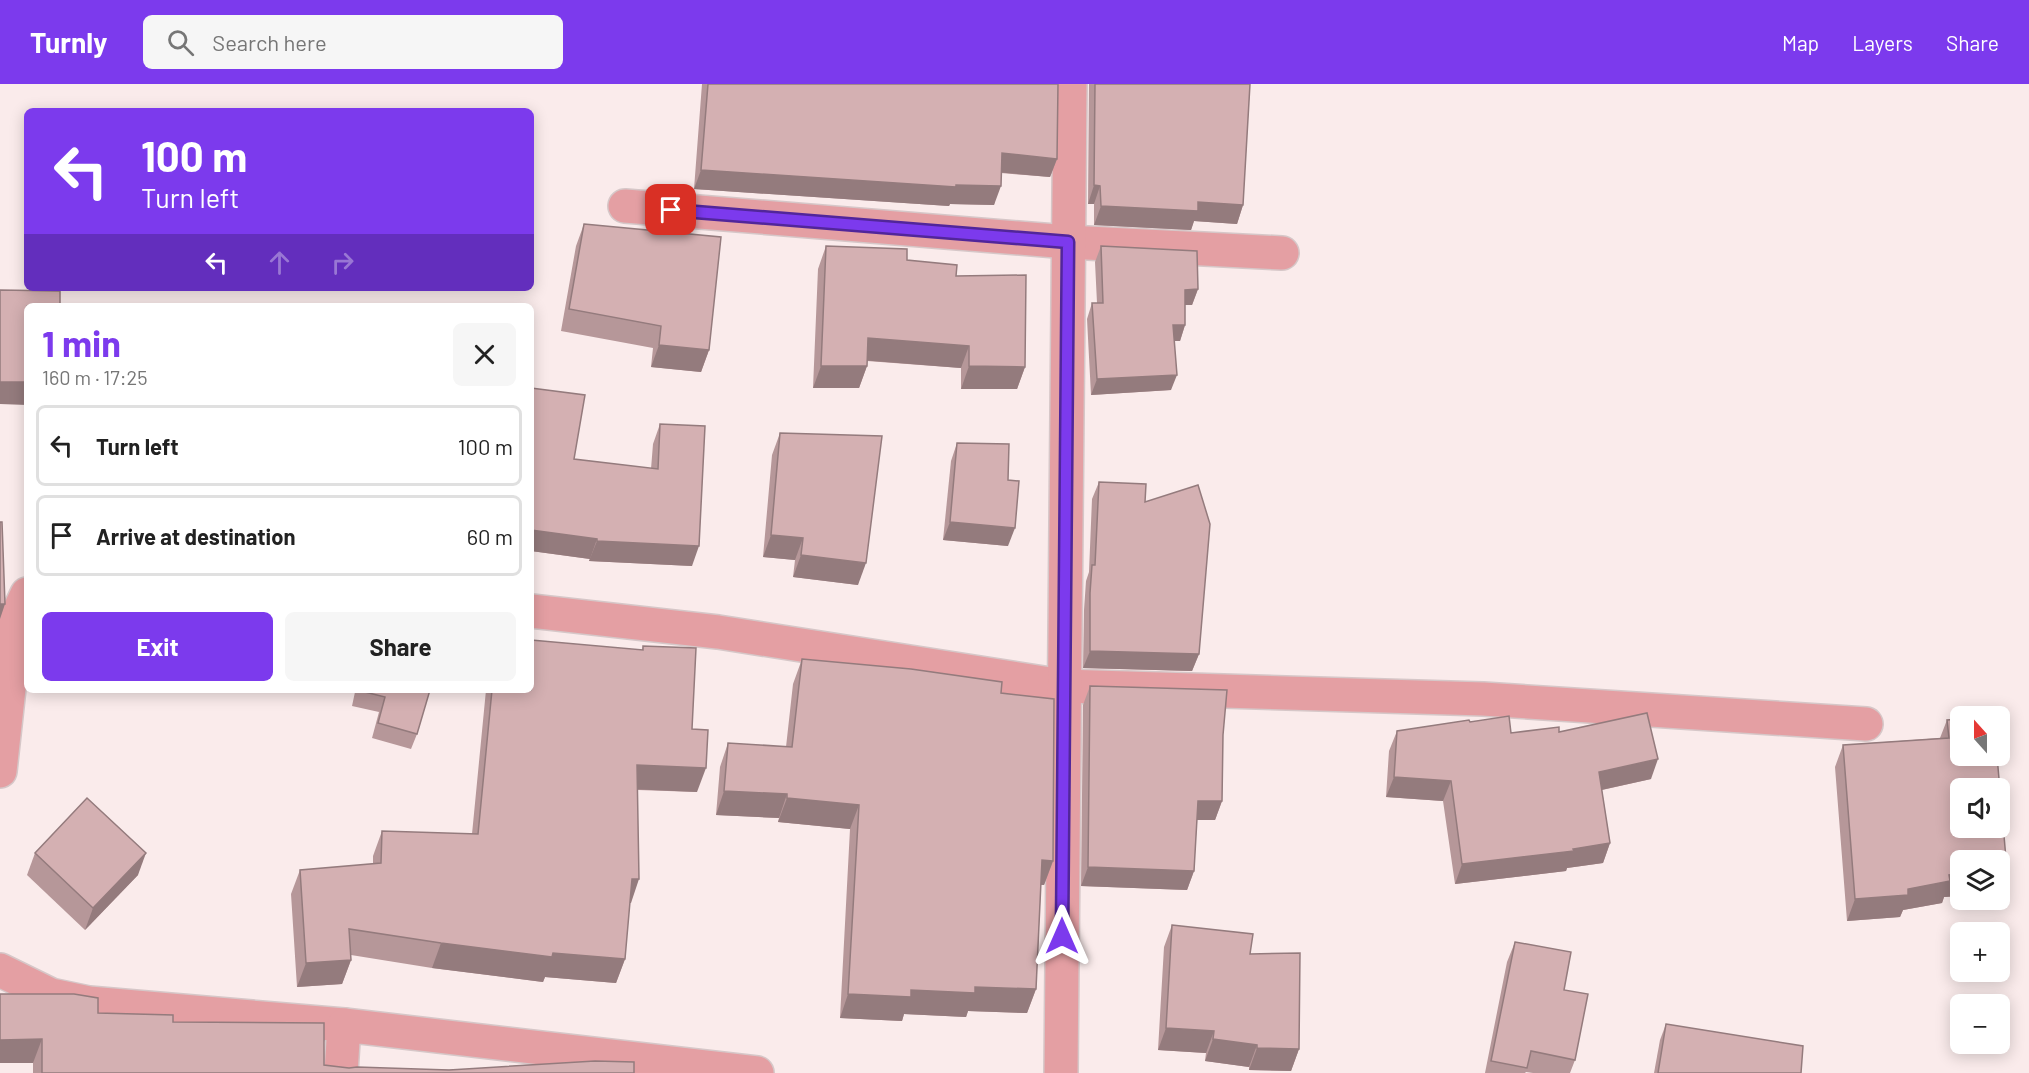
<!DOCTYPE html>
<meta charset="utf-8">
<style>
body{margin:0;font-family:Barlow,sans-serif;background:#f6f6f6;color:#222;height:100vh;display:flex;flex-direction:column;font-size:22px;white-space:nowrap}
*{box-sizing:border-box;margin:0}
p{font-size:20px;color:#767676}
.icon{flex:none;width:33px;height:33px;fill:none;stroke:currentColor;stroke-width:2;stroke-linecap:round;stroke-linejoin:round}
.map{position:relative;flex:1;overflow:hidden}
.panel{position:absolute;left:24px;top:219px;width:510px;height:390px;display:flex;flex-direction:column;background:#fff;border-radius:9px;box-shadow:0 3px 15px #0003}
.panel>*{flex:none}
.guide{position:absolute;left:24px;top:24px;width:510px;height:183px;border-radius:9px;box-shadow:0 3px 15px #0003;background:#7c3aed;color:#fff;overflow:hidden}
.needle{width:39px;rotate:339deg}
.fabs{position:absolute;left:1950px;top:622px;display:grid;gap:12px}
.fabs a{display:grid;place-items:center;width:60px;height:60px;border-radius:9px;background:#fff;box-shadow:0 3px 15px #0003;font-size:30px}
.pin{position:absolute;display:grid;place-items:center;width:51px;height:51px;color:#fff;margin:-26px;border-radius:12px;box-shadow:0 3px 9px #0006}
.me{position:absolute;width:66px;margin:-33px;rotate:0deg;stroke-linejoin:round;filter:drop-shadow(0 0 4px #0008)}
.turn{display:flex;align-items:center;gap:21px;height:126px;padding:0 18px;font-size:27px}
.turn .icon{width:78px;height:78px;stroke-width:2.5}
.turn b{display:block;font-size:42px;line-height:51px}
.lanes{display:flex;align-items:center;height:57px;padding:0 18px;background:#0003;justify-content:center;gap:30px;direction:ltr}
.lanes .off{opacity:.35}
.round{display:grid;place-items:center;flex:none;width:63px;height:63px;border-radius:9px;background:#f6f6f6}
.overview{display:flex;align-items:center;justify-content:space-between;height:102px;padding:0 18px}
h1{font-size:36px;font-weight:700;line-height:45px;color:#7c3aed}
.cta{display:flex;gap:12px;margin-top:auto;padding:12px 18px}
.cta a{flex:1;height:69px;border-radius:9px;background:#7c3aed;color:#fff;font-size:24px;font-weight:700;line-height:69px;text-align:center}
.cta a+a{background:#f6f6f6;color:#222}
ul{padding:0;list-style:none}
li{display:flex;align-items:center;gap:18px;height:81px;margin:0 12px 9px;padding:0 6px;border:3px solid #e0e0e0;border-radius:9px}
li div{flex:1}
li b{display:block;font-size:22px}
li em{font-style:normal}
header{display:flex;align-items:center;gap:36px;box-sizing:border-box;height:84px;padding:0 30px;background:#7c3aed;color:#fff}
header strong{font-size:28px}
nav{display:flex;gap:33px;margin-inline-start:auto;font-size:21px}
.search{width:420px;height:54px;background:#f6f6f6;display:flex;align-items:center;gap:15px;box-sizing:border-box;padding:0 21px;border-radius:9px;color:#767676;font-size:22px}
.map>svg:first-child{display:block}
</style>
<header>
<strong>Turnly</strong>
<div class="search"><svg class="icon" aria-label="search" viewBox="0 0 24 24"><circle cx="10" cy="10" r="6"/><path d="M15 15l6 6"/></svg>Search here</div>
<nav><a>Map</a><a>Layers</a><a>Share</a></nav>
</header>
<div class="map">
<svg width="2029" height="989" viewBox="0 0 2029 989">
<rect width="100%" height="100%" fill="#faebeb"/>
<g fill="none" stroke-linecap="round" stroke-linejoin="round">
<defs>
<g id="minor">
<path d="M625,122L1068,158L1282,169"/>
<path d="M531,527L718,548L1063,602L1483,615L1866,640"/>
<path d="M0,687L17,531L27,510"/>
<path d="M0,886L51,911L89,919L344,941"/>
<path d="M341,989L344,941L757,989"/>
<path d="M1061,989L1070,0"/>
</g>
</defs>
<use href="#minor" stroke="#d6c7c8" stroke-width="36"/>
<use href="#minor" stroke="#e49fa3" stroke-width="33"/>
</g>
<g fill="#b69799">
<path d="M702,0H1058L1057,75L1050,93L1001,89L994,121L950,120L949,122L694,105Z"/>
<path d="M1089,0H1250L1243,121L1237,140L1194,137L1191,146L1094,141V120H1088Z"/>
<path d="M584,140L709,266L701,288L651,283L653,264L561,247L576,162Z"/>
<path d="M826,162L907,176L956,192L1025,283L1017,305H961V284L867,277V282L859,304H813L818,185Z"/>
<path d="M1101,162L1198,205L1192,221H1185V241L1180,257H1174L1171,306L1091,311L1087,235L1092,219H1097L1095,178Z"/>
<path d="M531,304L574,375L651,385L653,360L660,340L692,482L589,477L590,475L531,467Z"/>
<path d="M780,349L858,501L793,493L795,476L763,473L772,371Z"/>
<path d="M957,359L1008,462L943,456L951,377Z"/>
<path d="M1099,398L1145,418L1199,570L1192,587L1083,584L1084,526L1086,497L1089,488L1092,415Z"/>
<path d="M643,562L692,645L697,708L638,706L631,819H629L625,875L616,899L545,893L543,898L432,884L351,871V876L342,900L297,903L291,810L300,786L373,780V772L382,747L472,750L486,606H531L642,566Z"/>
<path d="M802,575L1001,609L1053,777L1044,801H1041L1036,905L1027,929L968,927L966,933L904,930L902,937L840,934L850,745L778,738L779,734L716,731L720,683L728,659L786,663L793,600Z"/>
<path d="M1090,602L1223,651L1222,717L1215,736H1197L1194,787L1187,806L1081,802L1083,621Z"/>
<path d="M343,606H430L417,650L411,665L372,654L379,628L352,622L355,608Z"/>
<path d="M1947,636L2007,786L2000,807V777H1960V812L1944,813L1942,819L1903,826L1900,833L1847,837L1835,683L1843,661L1940,654Z"/>
<path d="M1470,638L1511,649L1559,648L1651,695L1602,706L1610,759L1603,779L1567,784L1566,787L1455,800L1443,717L1386,713L1389,667L1397,647Z"/>
<path d="M35,769L138,791L85,846L27,791Z"/>
<path d="M1172,841L1250,870L1299,965L1291,987L1249,986V983L1205,977L1206,969L1158,966L1164,863Z"/>
<path d="M1515,858L1564,906L1575,976L1570,989H1533L1526,988L1525,989H1485L1507,878Z"/>
<path d="M0,910L98,929L173,938L324,981L349,984L634,989H33V979H0Z"/>
<path d="M1666,940L1801,989H1654L1660,956Z"/>
</g>
<g fill="#947b7d">
<path d="M1002,69L1057,75L1050,93L995,88Z"/>
<path d="M701,86L956,101L1001,102L994,121L950,120L949,122L694,105Z"/>
<path d="M1094,101L1100,102L1094,120H1088Z"/>
<path d="M1198,118L1243,121L1237,140L1194,137L1191,146L1094,141L1101,122Z"/>
<path d="M1198,205L1192,221H1179L1185,206Z"/>
<path d="M1173,241H1185L1180,257H1167Z"/>
<path d="M868,254L969,262L961,284L860,276Z"/>
<path d="M659,261L709,266L701,288L651,283Z"/>
<path d="M821,282H867L859,304H813Z"/>
<path d="M969,282L1025,283L1017,305H961Z"/>
<path d="M1177,291L1171,306L1091,311L1097,295Z"/>
<path d="M0,298H27V321L0,320Z"/>
<path d="M950,438L1015,444L1008,462L943,456Z"/>
<path d="M531,446L597,455L590,475L531,467Z"/>
<path d="M771,451L803,454L795,476L763,473Z"/>
<path d="M597,457L699,462L692,482L589,477Z"/>
<path d="M801,471L866,479L858,501L793,493Z"/>
<path d="M0,520H5L0,535Z"/>
<path d="M1090,567L1199,570L1192,587L1083,584Z"/>
<path d="M1658,675L1651,695L1592,708L1599,688Z"/>
<path d="M637,681L706,684L697,708L629,705Z"/>
<path d="M1394,693L1451,697L1443,717L1386,713Z"/>
<path d="M724,707L787,710L779,734L716,731Z"/>
<path d="M787,714L859,721L850,745L778,738Z"/>
<path d="M1198,717H1222L1215,736H1191Z"/>
<path d="M1610,759L1603,779L1567,784L1566,787L1455,800L1462,780Z"/>
<path d="M146,769L138,791L85,846L93,824Z"/>
<path d="M1042,776L1053,777L1044,801L1033,800Z"/>
<path d="M1088,783L1194,787L1187,806L1081,802Z"/>
<path d="M2007,786L2000,807V787Z"/>
<path d="M1960,790V812L1944,813L1942,819L1903,826L1900,833L1847,837L1855,815L1908,805L1949,791Z"/>
<path d="M632,795H639L631,819H623Z"/>
<path d="M441,859L553,869L625,875L616,899L545,893L543,898L432,884Z"/>
<path d="M351,876L342,900L297,903L306,879Z"/>
<path d="M975,903L1036,905L1027,929L968,927L966,933L904,930L902,937L840,934L848,910Z"/>
<path d="M1166,944L1214,947L1206,969L1158,966Z"/>
<path d="M42,955L33,979H0V956Z"/>
<path d="M1213,955L1257,961L1249,983L1205,977Z"/>
<path d="M1257,964L1299,965L1291,987L1249,986Z"/>
</g>
<g fill="#d4b0b2" stroke="#947b7d" stroke-width="1.5" fill-rule="evenodd">
<path d="M708,0H1058L1057,75L1002,69L1001,102L956,101V103L701,86Z"/>
<path d="M1095,0H1250L1243,121L1198,118V127L1101,122L1100,102L1094,101Z"/>
<path d="M584,140L721,153L709,266L659,261L661,242L569,225Z"/>
<path d="M826,162L907,165V176L957,181L956,192L1026,191L1025,283L969,282V262L868,254L867,282H821Z"/>
<path d="M1101,162L1197,167L1198,205L1185,206V241H1173L1177,291L1097,295L1092,219H1103Z"/>
<path d="M0,206L60,207V222H27V298H0Z"/>
<path d="M531,304L585,311L574,375L658,385L660,340L705,342L699,462L597,457V455L531,446Z"/>
<path d="M780,349L882,352L866,479L801,471L803,454L771,451Z"/>
<path d="M957,359L1009,360L1008,396L1019,397L1015,444L950,438Z"/>
<path d="M1099,398L1146,400L1145,418L1198,401L1210,440L1199,570L1090,567V509L1092,481H1095Z"/>
<path d="M0,438H2L5,520H0Z"/>
<path d="M531,556L643,566V562L696,564L692,645L708,646L706,684L637,681L639,795H632L625,875L553,869L552,873L441,859L349,845L351,876L306,879L300,786L381,779L382,747L478,750L492,606H531Z"/>
<path d="M802,575L911,585L1002,598L1001,609L1054,615L1053,777L1042,776L1036,905L975,903V909L911,906V913L848,910L859,721L787,714V710L724,707L728,659L792,663Z"/>
<path d="M1090,602L1227,606L1223,651L1222,717H1198L1194,787L1088,783Z"/>
<path d="M357,606H430L417,650L378,639L385,613Z"/>
<path d="M1647,629L1658,675L1599,688L1610,759L1573,765L1574,767L1462,780L1451,697L1394,693L1397,647L1469,636L1470,638L1509,632L1511,649L1559,643V648Z"/>
<path d="M1960,635V672H1997L2007,786L2000,787V777H1960V790L1949,791L1950,797L1908,805V811L1855,815L1843,661L1949,654L1947,636ZM1960,705H2000V744H1960Z"/>
<path d="M87,714L146,769L93,824L35,769Z"/>
<path d="M1172,841L1253,850L1250,870L1300,869L1299,965L1257,964V961L1213,955L1214,947L1166,944Z"/>
<path d="M1515,858L1571,868L1564,906L1588,910L1575,976L1531,967L1527,984L1491,977Z"/>
<path d="M0,910H74L98,914V929L173,931V938L324,939V981L349,984L357,983L449,986L595,977L634,978V989H42V955L0,956Z"/>
<path d="M1666,940L1803,962L1801,989H1658Z"/>
</g>
<g fill="none" stroke-linecap="round" stroke-linejoin="round">
<defs>
<path id="route" d="M671,126L1068,158L1062,852"/>
</defs>
<use href="#route" stroke="#51269a" stroke-width="15"/>
<use href="#route" stroke="#7c3aed" stroke-width="10"/>
</g>
</svg>
<div class="fabs">
<a><svg class="needle" viewBox="-14 -14 28 28"><path d="M0-13l5 13h-10z" fill="#e53935"/><path d="M0 13l5-13h-10z" fill="#767676"/></svg></a>
<a><svg class="icon" aria-label="sound" viewBox="0 0 24 24"><path d="M4 9h4l5-4v14l-5-4H4zM17 9q2 3 0 6"/></svg></a>
<a><svg class="icon" aria-label="layers" viewBox="0 0 24 24"><path d="M12 4l9 5-9 5-9-5zM3 14l9 5 9-5"/></svg></a>
<a>+</a>
<a>−</a>
</div>
<div class="pin" style="left:671px;top:126px;background:#d93025"><svg class="icon" aria-label="arrive" viewBox="0 0 24 24"><path d="M6 21V4h12l-3 4 3 4H6"/></svg></div>
<svg class="me" style="left:1062px;top:852px" viewBox="-20 -20 40 40"><path d="M0-17L14 15 0 8-14 15z" fill="#7c3aed" stroke="#fff" stroke-width="4"/></svg>
<div class="guide">
<div class="turn"><svg class="icon" aria-label="left" viewBox="0 0 24 24"><path d="M17 20v-9H6M10 6l-5 5 5 5"/></svg><div><b>100 m</b>Turn left</div></div>
<div class="lanes"><svg class="icon" aria-label="left" viewBox="0 0 24 24"><path d="M17 20v-9H6M10 6l-5 5 5 5"/></svg><svg class="icon off" aria-label="ahead" viewBox="0 0 24 24"><path d="M12 20V5M6 11l6-6 6 6"/></svg><svg class="icon off" aria-label="right" viewBox="0 0 24 24"><path d="M7 20v-9h11M14 6l5 5-5 5"/></svg></div>
</div>
<section class="panel">
<div class="overview"><div><h1>1 min</h1><p>160 m · 17:25</p></div><a class="round"><svg class="icon" aria-label="close" viewBox="0 0 24 24"><path d="M6 6l12 12M18 6L6 18"/></svg></a></div>
<ul>
<li><svg class="icon" aria-label="left" viewBox="0 0 24 24"><path d="M17 20v-9H6M10 6l-5 5 5 5"/></svg><div><b>Turn left</b></div><em>100 m</em></li>
<li><svg class="icon" aria-label="arrive" viewBox="0 0 24 24"><path d="M6 21V4h12l-3 4 3 4H6"/></svg><div><b>Arrive at destination</b></div><em>60 m</em></li>
</ul>
<div class="cta"><a>Exit</a><a>Share</a></div>
</section>
</div>
